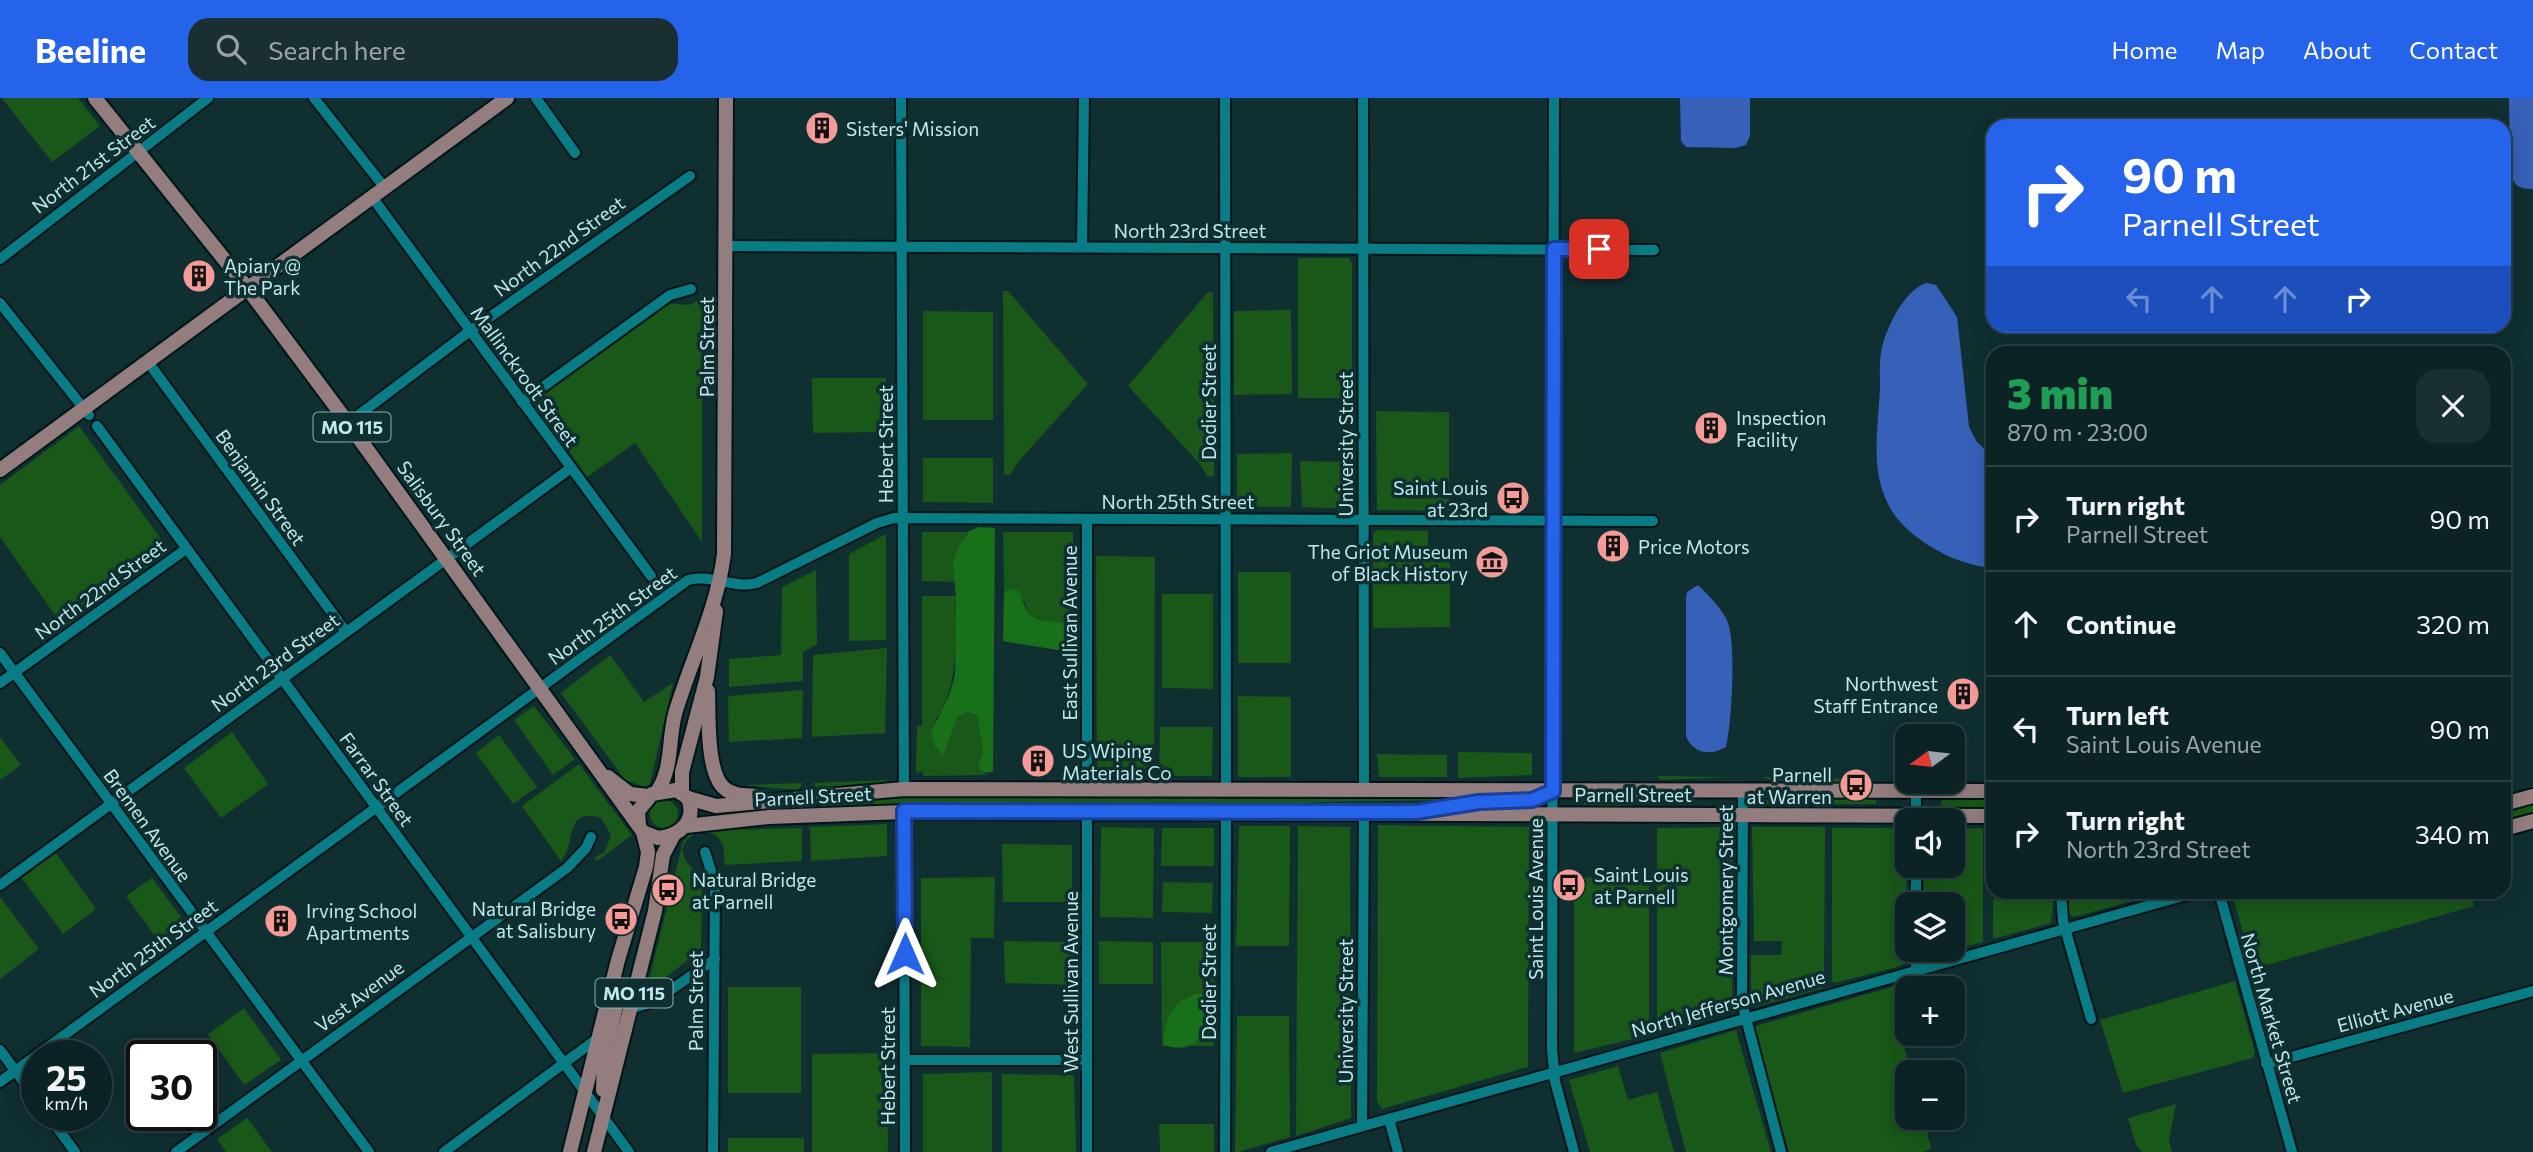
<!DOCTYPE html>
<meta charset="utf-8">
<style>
body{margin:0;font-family:Commissioner,sans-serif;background:#1a2f32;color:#f1f3f6;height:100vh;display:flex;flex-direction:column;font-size:26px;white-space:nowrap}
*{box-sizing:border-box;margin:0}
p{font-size:23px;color:#9aa4a7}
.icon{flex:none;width:38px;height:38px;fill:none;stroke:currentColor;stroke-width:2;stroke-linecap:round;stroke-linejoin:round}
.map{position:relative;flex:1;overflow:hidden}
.panel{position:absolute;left:1986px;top:248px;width:525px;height:553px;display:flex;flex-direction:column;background:#0c2325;border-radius:21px;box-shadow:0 4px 18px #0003,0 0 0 2px #2c4042}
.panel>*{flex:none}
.banner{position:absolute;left:1986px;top:21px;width:525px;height:214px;border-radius:21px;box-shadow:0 4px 18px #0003,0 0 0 2px #2c4042;background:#2563eb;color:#fff;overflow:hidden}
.needle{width:46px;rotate:255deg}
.buttons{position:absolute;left:1895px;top:626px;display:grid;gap:14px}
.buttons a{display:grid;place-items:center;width:70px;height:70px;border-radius:14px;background:#0c2325;box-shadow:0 4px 18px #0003,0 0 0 2px #2c4042;font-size:35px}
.speed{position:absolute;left:21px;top:942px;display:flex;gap:14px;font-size:35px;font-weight:700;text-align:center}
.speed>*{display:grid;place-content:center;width:91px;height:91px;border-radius:50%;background:#0c2325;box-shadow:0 4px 18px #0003,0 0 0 2px #2c4042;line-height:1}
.speed small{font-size:18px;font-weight:400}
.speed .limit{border:4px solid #111;border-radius:10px;background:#fff;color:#111}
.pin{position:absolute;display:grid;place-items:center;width:60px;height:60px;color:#fff;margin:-30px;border-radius:14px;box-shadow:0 4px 10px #0006}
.me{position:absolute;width:77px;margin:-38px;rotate:0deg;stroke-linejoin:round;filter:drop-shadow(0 0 5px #0008)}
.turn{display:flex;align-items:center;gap:24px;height:147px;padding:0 21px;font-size:32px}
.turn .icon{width:91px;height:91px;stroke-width:2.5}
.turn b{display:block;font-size:49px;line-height:60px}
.lanes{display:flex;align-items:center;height:66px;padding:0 21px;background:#0003;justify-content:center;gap:35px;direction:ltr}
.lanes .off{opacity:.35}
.round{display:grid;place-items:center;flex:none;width:74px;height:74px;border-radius:21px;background:#1a2f32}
.summary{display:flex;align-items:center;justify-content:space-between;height:119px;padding:0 21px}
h1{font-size:42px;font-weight:800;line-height:52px;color:#1e9e55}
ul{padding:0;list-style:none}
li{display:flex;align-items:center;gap:21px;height:105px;padding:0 21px;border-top:2px solid #2c4042}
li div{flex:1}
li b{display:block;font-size:26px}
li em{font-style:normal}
header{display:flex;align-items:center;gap:42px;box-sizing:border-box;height:98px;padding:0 35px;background:#2563eb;color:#fff}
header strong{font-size:33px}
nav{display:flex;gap:38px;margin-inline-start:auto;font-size:24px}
.search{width:490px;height:63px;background:#1a2f32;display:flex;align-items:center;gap:18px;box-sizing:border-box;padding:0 24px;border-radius:21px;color:#9aa4a7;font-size:26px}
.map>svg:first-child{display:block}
</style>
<header>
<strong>Beeline</strong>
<div class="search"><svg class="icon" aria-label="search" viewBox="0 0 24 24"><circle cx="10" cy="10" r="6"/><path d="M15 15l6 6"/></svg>Search here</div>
<nav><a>Home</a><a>Map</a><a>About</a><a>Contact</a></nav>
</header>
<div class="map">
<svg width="2533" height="1054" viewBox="0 0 2533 1054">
<rect width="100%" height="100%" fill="#102f31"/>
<g fill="#195818">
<path d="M2,0H78L100,28L52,64Z"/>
<path d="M1298,160H1349L1352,166V300H1298Z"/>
<path d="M1003,193H1008L1088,286L1019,363L1010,377H1004Z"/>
<path d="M702,194V444L635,345L587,379L537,308L541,305L538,301L668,206C685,204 693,214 702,194Z"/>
<path d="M1213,194L1214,378L1208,379L1199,365L1128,288L1207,195Z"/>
<path d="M1291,212L1292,296L1234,297V213Z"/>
<path d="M923,213L993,214V322H923Z"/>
<path d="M812,280H886V334L813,335Z"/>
<path d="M1376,313L1449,314V413L1377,412Z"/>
<path d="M79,328L170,453L64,530L0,439V387Z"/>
<path d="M1292,355L1291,409H1237V356Z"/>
<path d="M923,360H993V405L923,404Z"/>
<path d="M1300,363L1355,364V411L1302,409Z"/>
<path d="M1378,432L1428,433V458H1450V529L1373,530V435Z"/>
<path d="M922,434H968C956,451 953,464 954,484L922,483Z"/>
<path d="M1003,434H1073L1074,526L1039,522L1028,516L1025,504L1010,492L1004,494Z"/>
<path d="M886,436V542L849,543V456Z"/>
<path d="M1096,458L1155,459L1154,679L1097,678Z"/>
<path d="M816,472L817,546L803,554V583L729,589V561L781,557L782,489Z"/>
<rect x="1238" y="474" width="53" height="91"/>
<path d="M1162,496H1213V591L1162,590Z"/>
<path d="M922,498H956C954,542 961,586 935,623L967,614L977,617L983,654L978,668L982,675L988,677L923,678V673L916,675L917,628H922Z"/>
<path d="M887,550L885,635L812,639L813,557Z"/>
<path d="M610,557L644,604L673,585L650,686L645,689L625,682L561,595Z"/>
<path d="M803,592L802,640L729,644L728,598Z"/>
<path d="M1238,598L1291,599V679H1238Z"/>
<path d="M534,608L575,661L553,677L514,622Z"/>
<path d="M1160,629H1213L1212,678H1159Z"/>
<path d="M232,634L268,686L221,720L184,670Z"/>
<path d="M499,637L537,689L513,706L476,655Z"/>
<path d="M0,639L21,667L0,682Z"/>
<path d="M1458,654L1532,655V677L1458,680Z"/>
<path d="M1377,656L1447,657V679H1379Z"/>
<path d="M579,666L632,737L597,763L594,760L605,753L611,737L601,720C563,709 577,746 561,763L522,708Z"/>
<path d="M1657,678L1732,679L1660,682Z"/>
<path d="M1762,679L1856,681L1855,688L1771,682Z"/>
<path d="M889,682L880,687L817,691L813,685Z"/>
<path d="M803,685L798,692L742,687Z"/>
<path d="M969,696L1456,698L1455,702L1321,704L1267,709H1110L1075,706L880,708L734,716L733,710L888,698Z"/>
<rect x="1763" y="700" width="113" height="6"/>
<path d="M1942,700L1993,701V712L1941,709Z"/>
<circle cx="664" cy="716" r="14"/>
<path d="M1630,704V709L1584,707L1585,704Z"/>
<path d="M2533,704V716L2504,724V712Z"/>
<path d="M887,726V758L811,763L810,729Z"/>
<path d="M1378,727L1529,729L1528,969L1382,1011L1377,1003Z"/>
<path d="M1239,728H1290L1289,848H1236Z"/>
<path d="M1298,728L1350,729L1351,1020L1296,1038Z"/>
<path d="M1101,729L1154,730L1153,820L1100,819Z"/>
<path d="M1733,729L1732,911L1657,931V730Z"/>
<path d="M1752,729H1825L1824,890L1756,909L1751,905V857H1781L1782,843H1754Z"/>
<path d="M802,730V763L725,767L723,747L716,737C707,734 697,732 689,740C670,759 699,772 706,787V790L702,791L701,852L657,886H651L649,882L683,744L688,737L695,733Z"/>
<path d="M1162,730H1214V768H1161Z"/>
<path d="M1832,730H1902L1907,733L1906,863L1901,868L1835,885L1832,883Z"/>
<path d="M1983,730V844L1927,859L1924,852H1953V807H1924V768H1953V731Z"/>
<path d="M1002,746L1072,747V804H1003Z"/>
<path d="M56,755L96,811L63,836L22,780Z"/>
<path d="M1649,778V937L1574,955V780Z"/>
<path d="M995,779L994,840H971L970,949L921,948V780Z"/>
<path d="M152,780L190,831V834L166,853L126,798Z"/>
<path d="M1163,784L1213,785L1212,815L1162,814Z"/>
<path d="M2048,795H2054L2051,825L1993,841V801L2047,803Z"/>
<path d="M2069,795V794L2162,795L2074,819L2069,816Z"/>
<path d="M2232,795H2471L2474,808L2253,871Z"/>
<path d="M1,800L39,851L0,881V801Z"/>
<path d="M1004,843L1074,844V887L1005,885Z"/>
<path d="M1099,843L1153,844V886H1099Z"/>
<path d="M1161,844H1214V948H1162Z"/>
<path d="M1919,881L1922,891H1908L1907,905L1896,917L1911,975H1908V1020H1924L1931,1051L1923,1054H1789L1755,935L1756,928Z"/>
<path d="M2235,883L2255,955L2253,960L2123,995L2100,922Z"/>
<rect x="728" y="889" width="73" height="106"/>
<path d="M244,910L281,962L244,987L208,936Z"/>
<path d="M1237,918H1289L1290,1039L1238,1054H1235Z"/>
<path d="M1736,932L1771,1054H1686L1660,955Z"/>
<path d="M887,955L888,1054H812V956Z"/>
<path d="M1618,968L1628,1002L1657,994L1674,1054H1590L1569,982Z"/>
<path d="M992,974V1054H923V976Z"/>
<path d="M1002,976L1074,977L1076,1054H1002Z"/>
<path d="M2176,1006L2169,1043L2172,1054H2142L2136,1047L2128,1020Z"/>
<path d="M55,1017H84L66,1029Z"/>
<path d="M247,1020L272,1054H226L217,1041Z"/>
<path d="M1159,1026H1214V1054H1160Z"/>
<rect x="728" y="1040" width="76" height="14"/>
</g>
<g fill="#187019">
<path d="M979,429L995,430L993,674L982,675L978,668L983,654L977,617L967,614L958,618L943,657L935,649L931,635L950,595L955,577L956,500L953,466L958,449L969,433Z"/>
<path d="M1010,491L1019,493L1028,516L1039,522L1074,526V550L1070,554L1003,543L1004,494Z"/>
<path d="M1200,895L1212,902C1214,930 1195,959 1164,947C1163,920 1173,902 1200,895Z"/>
</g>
<g fill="#3761b8">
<path d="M1680,0H1750V38L1746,47L1736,50L1686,49L1681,43Z"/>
<path d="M2509,0H2533V91C2519,91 2514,88 2510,74Z"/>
<path d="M1926,185L1936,187L1957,219L1969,329L1977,344L1993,359V470C1957,468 1904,440 1888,406C1870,371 1878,330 1880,291C1880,278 1879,262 1882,249C1888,227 1904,193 1926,185Z"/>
<path d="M1698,487C1709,498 1723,511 1728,525C1736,546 1732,627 1726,649C1710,658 1693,656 1686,638V500L1687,494Z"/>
</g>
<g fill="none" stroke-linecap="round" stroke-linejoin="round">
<defs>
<g id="minor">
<path d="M314,0L385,90"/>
<path d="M536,0L575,55"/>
<path d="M901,0L904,691"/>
<path d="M1225,0L1226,692"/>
<path d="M1363,0L1364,692"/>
<path d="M1554,0L1552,951L1555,983L1574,1054"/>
<path d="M372,99L651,478"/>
<path d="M726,148L1654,152"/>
<path d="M1082,149L1084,0"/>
<path d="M0,161L208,0"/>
<path d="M0,205L89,317"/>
<path d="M148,264L346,534"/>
<path d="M522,304L670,197L691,191"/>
<path d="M348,325L470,233L690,78"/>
<path d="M97,328L629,1054"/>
<path d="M0,555L369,1054"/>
<path d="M0,585L186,451"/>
<path d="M1087,691V421"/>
<path d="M1743,693L1742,905L1781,1054"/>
<path d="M904,714L905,1054"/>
<path d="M1087,714V1054"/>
<path d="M1916,723V694"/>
<path d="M705,754L715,786L713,1054"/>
<path d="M1916,768V807"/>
<path d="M0,787L571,370"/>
<path d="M2061,794L2063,823L2091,921"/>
<path d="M2219,794L2292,1054"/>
<path d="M1916,852V872"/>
<path d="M630,911L655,903L715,861"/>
<path d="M0,952L37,1002"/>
<path d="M905,962H1087"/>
<path d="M2266,966L2533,893"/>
<path d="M0,984L688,482C711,476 734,491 757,485L877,425L894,420L1653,423"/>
<path d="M48,1017L75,1054"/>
<path d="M1389,1021L1398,1054"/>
<path d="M1362,1028L1364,714"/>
<path d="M176,1054L567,770L586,750L591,739"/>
<path d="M444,1054L598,940"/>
<path d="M1225,1054L1226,714"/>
<path d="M1271,1054L2197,794"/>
</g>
<g id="major">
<path d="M95,0L248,191L348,325L643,734L658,740C680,738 697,723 688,700L676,692L652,696L638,713L639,728"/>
<path d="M0,372L507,0"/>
<path d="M708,593C709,617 706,674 724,690C733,698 746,697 756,698"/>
<path d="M608,679L630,696L648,698"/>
<path d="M657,694C673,669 668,643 675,616C691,562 717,512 724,456L726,0"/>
<path d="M682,694V674L707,579L716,513"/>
<path d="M688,700L716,708L904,691L1993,693"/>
<path d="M2504,706L2533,698"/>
<path d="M1449,708L1536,701"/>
<path d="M686,728L769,719L904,714L1993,718"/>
<path d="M2504,731L2533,723"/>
<path d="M603,992L604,964L618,898"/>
<path d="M570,1054L618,862L646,769L648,754L643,734"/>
<path d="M594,1054L655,813L663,757L674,736"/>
</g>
</defs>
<use href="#minor" stroke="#001619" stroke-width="14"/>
<use href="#major" stroke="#001619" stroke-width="18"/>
<use href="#minor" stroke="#097c85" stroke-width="10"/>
<use href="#major" stroke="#947d7e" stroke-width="14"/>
</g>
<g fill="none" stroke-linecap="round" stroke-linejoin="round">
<defs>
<path id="route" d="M905,856L904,713L1416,714L1479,704L1532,702L1553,693L1554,151H1599"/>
</defs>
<use href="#route" stroke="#184099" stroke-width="18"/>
<use href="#route" stroke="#2563eb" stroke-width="12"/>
</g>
<defs>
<symbol id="building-disc" viewBox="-11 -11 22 22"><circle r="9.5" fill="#f59b97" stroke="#102f31"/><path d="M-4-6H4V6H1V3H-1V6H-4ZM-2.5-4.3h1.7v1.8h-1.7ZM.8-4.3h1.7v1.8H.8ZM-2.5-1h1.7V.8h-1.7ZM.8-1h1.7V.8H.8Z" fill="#111"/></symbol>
<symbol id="bus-disc" viewBox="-11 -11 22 22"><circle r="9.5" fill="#f59b97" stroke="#102f31"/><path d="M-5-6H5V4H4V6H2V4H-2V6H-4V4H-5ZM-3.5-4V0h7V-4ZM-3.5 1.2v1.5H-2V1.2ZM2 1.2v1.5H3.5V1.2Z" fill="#111"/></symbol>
<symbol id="museum-disc" viewBox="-11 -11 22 22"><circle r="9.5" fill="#f59b97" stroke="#102f31"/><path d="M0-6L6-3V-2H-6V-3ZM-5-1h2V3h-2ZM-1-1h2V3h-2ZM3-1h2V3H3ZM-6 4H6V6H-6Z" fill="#111"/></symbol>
</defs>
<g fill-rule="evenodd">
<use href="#building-disc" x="803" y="11" width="38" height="38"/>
<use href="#building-disc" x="180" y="159" width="38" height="38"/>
<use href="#building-disc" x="1692" y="311" width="38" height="38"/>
<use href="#bus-disc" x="1494" y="381" width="38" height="38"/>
<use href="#building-disc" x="1594" y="429" width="38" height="38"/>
<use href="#museum-disc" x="1473" y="445" width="38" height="38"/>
<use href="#building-disc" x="1944" y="577" width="38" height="38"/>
<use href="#building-disc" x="1019" y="644" width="38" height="38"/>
<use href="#bus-disc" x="1837" y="668" width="38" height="38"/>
<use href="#bus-disc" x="1550" y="768" width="38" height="38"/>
<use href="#bus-disc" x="649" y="773" width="38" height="38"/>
<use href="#bus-disc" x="602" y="802" width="38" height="38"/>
<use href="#building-disc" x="262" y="804" width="38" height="38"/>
</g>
<g text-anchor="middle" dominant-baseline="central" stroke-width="7" stroke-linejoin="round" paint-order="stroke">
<g fill="#102f31" stroke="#8ab1b5" stroke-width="2">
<rect x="313.5" y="314.5" width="77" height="29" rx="5"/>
<rect x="595.5" y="880.5" width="77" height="29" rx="5"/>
</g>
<g font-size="18" font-weight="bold" fill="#bee9ed">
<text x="352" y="329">MO 115</text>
<text x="634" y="895">MO 115</text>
</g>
<g font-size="19" fill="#bee9ed" stroke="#102f31" text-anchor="start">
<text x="846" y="30">Sisters' Mission</text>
<text x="224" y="167">Apiary @<tspan x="224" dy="22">The Park</tspan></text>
<text x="1736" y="319">Inspection<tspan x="1736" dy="22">Facility</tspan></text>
<text x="1488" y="389" text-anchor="end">Saint Louis<tspan x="1488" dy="22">at 23rd</tspan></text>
<text x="1638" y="448">Price Motors</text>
<text x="1468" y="453" text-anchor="end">The Griot Museum<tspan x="1468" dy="22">of Black History</tspan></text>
<text x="1938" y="585" text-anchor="end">Northwest<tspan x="1938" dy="22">Staff Entrance</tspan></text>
<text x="1062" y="652">US Wiping<tspan x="1062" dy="22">Materials Co</tspan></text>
<text x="1832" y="676" text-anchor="end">Parnell<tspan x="1832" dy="22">at Warren</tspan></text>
<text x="1594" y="776">Saint Louis<tspan x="1594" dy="22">at Parnell</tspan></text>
<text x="692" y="781">Natural Bridge<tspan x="692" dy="22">at Parnell</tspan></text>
<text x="596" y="810" text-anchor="end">Natural Bridge<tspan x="596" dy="22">at Salisbury</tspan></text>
<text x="306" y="812">Irving School<tspan x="306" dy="22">Apartments</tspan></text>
</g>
<g font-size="19" fill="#bee9ed" stroke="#102f31">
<text transform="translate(93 66) rotate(-37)">North 21st Street</text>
<text x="1190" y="132">North 23rd Street</text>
<text transform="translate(559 148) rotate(-36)">North 22nd Street</text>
<text transform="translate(706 249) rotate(-90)">Palm Street</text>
<text transform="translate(525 278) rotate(54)">Mallinckrodt Street</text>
<text transform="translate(1208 304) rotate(-90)">Dodier Street</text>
<text transform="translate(885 346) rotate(-90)">Hebert Street</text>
<text transform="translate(1345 346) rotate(-90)">University Street</text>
<text transform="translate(261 389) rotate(54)">Benjamin Street</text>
<text x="1178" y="403">North 25th Street</text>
<text transform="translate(442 420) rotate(54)">Salisbury Street</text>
<text transform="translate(100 491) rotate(-36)">North 22nd Street</text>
<text transform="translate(612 517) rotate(-36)">North 25th Street</text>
<text transform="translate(1069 535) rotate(-90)">East Sullivan Avenue</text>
<text transform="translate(275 564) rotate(-36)">North 23rd Street</text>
<text transform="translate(377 681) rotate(54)">Farrar Street</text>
<text x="1633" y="696">Parnell Street</text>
<text transform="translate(813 698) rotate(-3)">Parnell Street</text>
<text transform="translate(148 727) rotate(54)">Bremen Avenue</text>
<text transform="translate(1725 792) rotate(-90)">Montgomery Street</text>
<text transform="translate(1535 801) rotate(-90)">Saint Louis Avenue</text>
<text transform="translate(153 850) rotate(-36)">North 25th Street</text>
<text transform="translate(1070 884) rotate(-90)">West Sullivan Avenue</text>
<text transform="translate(1208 884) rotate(-90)">Dodier Street</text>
<text transform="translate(359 898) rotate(-37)">Vest Avenue</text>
<text transform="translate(695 903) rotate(-90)">Palm Street</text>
<text transform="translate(1728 905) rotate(-16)">North Jefferson Avenue</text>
<text transform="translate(2395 912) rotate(-15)">Elliott Avenue</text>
<text transform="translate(1345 913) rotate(-90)">University Street</text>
<text transform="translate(2272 920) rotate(74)">North Market Street</text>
<text transform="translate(887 968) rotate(-90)">Hebert Street</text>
</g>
</g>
</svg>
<div class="buttons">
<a><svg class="needle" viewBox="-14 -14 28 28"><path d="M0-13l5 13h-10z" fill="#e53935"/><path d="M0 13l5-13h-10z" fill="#9aa4a7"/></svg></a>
<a><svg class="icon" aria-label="sound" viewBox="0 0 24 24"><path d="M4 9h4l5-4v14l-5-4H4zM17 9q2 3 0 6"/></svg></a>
<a><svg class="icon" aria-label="layers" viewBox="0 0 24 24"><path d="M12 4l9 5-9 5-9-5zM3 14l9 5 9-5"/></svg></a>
<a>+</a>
<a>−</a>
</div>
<div class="speed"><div>25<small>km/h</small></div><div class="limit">30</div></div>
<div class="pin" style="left:1599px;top:151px;background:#d93025"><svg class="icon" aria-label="arrive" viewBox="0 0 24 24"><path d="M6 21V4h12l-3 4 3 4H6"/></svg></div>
<svg class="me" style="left:905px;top:856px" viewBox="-20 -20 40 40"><path d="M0-17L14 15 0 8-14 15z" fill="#2563eb" stroke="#fff" stroke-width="4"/></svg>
<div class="banner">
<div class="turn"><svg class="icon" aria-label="right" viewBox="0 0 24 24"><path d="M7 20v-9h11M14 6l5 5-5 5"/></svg><div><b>90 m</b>Parnell Street</div></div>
<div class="lanes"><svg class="icon off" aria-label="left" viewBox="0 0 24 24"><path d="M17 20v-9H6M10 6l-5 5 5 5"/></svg><svg class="icon off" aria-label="ahead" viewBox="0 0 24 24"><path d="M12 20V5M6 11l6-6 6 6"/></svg><svg class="icon off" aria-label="ahead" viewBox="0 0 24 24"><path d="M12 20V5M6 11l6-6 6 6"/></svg><svg class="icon" aria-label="right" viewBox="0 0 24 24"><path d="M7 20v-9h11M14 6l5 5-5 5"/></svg></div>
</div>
<section class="panel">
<div class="summary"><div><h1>3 min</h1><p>870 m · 23:00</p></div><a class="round"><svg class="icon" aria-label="close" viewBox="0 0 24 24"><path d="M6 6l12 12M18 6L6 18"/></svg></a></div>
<ul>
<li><svg class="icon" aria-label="right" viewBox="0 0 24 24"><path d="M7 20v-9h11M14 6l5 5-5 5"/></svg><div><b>Turn right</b><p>Parnell Street</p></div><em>90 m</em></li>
<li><svg class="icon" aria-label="ahead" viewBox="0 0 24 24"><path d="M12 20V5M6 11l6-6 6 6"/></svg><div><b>Continue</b></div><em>320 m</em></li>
<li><svg class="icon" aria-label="left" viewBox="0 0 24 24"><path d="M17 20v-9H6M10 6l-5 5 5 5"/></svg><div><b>Turn left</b><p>Saint Louis Avenue</p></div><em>90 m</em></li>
<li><svg class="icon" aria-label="right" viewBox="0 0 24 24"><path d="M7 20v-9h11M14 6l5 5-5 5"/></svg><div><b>Turn right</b><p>North 23rd Street</p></div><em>340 m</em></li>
</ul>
</section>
</div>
